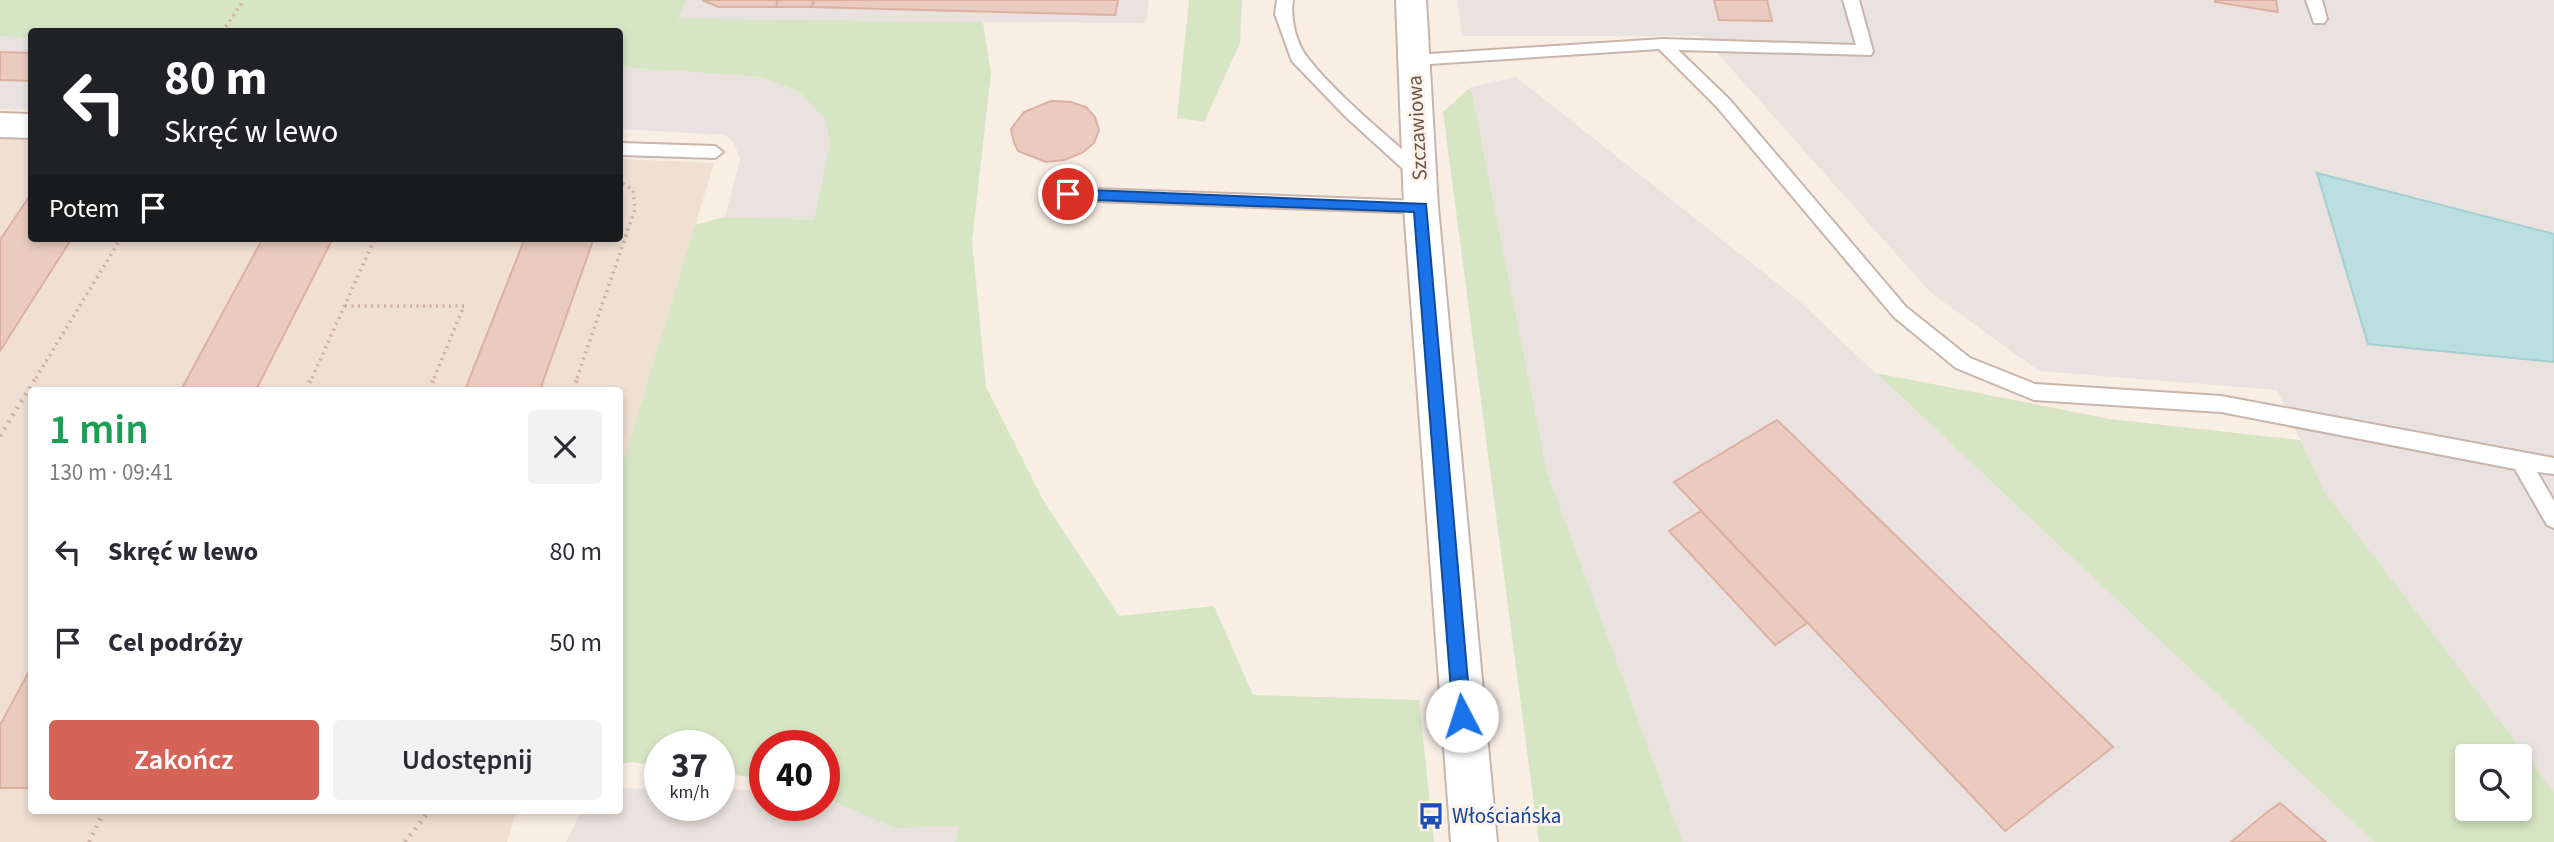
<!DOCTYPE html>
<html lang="pl">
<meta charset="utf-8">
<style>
body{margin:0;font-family:"Source Sans 3",sans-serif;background:#f2f2f3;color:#2b2b33;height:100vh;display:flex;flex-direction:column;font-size:26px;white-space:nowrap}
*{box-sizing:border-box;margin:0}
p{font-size:23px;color:#7c7c81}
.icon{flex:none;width:38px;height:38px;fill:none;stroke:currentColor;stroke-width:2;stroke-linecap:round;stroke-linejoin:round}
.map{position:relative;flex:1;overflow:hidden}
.details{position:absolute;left:28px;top:387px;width:595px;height:427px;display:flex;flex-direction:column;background:#fff;border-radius:7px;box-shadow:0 4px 10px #0003}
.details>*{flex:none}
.hud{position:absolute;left:28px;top:28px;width:595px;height:214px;border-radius:7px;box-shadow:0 4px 10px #0003;background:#202124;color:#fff;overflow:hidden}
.controls{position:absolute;left:2455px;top:744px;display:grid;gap:14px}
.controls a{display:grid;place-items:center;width:77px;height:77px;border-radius:7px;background:#fff;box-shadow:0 4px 10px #0003;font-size:35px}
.speed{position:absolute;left:644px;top:730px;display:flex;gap:14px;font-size:35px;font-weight:700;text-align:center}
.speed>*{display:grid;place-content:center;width:91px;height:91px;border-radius:50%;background:#fff;box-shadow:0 4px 10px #0003;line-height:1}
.speed small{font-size:18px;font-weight:400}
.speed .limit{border:10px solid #d22;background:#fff;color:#111}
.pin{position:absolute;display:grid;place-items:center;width:60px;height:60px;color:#fff;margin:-30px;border:4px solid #fff;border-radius:50%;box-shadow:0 2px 7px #0007}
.me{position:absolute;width:77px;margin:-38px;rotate:355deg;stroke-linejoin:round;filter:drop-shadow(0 0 5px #0008)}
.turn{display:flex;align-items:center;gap:24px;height:147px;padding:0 21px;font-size:32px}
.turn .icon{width:91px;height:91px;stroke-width:2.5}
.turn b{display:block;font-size:49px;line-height:60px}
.then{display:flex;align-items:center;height:66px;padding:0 21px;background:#0003;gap:14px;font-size:26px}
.round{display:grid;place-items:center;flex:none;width:74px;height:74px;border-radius:7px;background:#f2f2f3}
.overview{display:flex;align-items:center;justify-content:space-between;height:119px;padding:0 21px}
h1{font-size:42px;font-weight:600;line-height:52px;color:#1e9e55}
.cta{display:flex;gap:14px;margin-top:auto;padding:14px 21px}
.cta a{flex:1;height:80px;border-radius:7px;background:#d56357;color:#fff;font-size:28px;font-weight:600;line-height:80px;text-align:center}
.cta a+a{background:#f2f2f3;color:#2b2b33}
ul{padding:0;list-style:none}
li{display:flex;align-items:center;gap:21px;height:91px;padding:0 21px}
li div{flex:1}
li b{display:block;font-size:26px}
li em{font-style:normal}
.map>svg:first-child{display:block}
</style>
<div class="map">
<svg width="2554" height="842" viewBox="0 0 2554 842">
<rect width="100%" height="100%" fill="#f9eee4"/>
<path fill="#f0dfd3" d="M0,138L31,139L32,238H620V159L714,163L620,473V390H32V810H517L507,842H0Z"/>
<g fill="#e9e2de">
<path d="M686,0H1149L1146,23L677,20Z"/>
<path d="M1457,0H2554V234L2317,174L2368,344L2554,362V792L2324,491L2277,390L2039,371L1930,292L1702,36H1462Z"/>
<path d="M0,36L31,38V110L0,109Z"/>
<path d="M620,67L762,77L799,92L825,119L830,143L814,220L725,217L740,159L734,143L725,135L620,129Z"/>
<path d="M1516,77L1797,299L2374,842H1683L1547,472L1471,87Z"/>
<path d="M620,788L660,789V805H719V789L765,790V805H824V791L959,826L955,842H566L582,810H620Z"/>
</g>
<g fill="#d6e5c4" fill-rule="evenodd">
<path d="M0,0H686L678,19L983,22L991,73L972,241L986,387L1042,498L1119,616L1214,606L1253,695L1419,700L1434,842H955L959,826L895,828L824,797V746H765V779L719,773V746H660V766L631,762L620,764V473L695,225L725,217L814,220L830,143L825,119L799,92L762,77L620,67V32H32L31,38L0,36Z"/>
<path d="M1189,0H1242L1240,43L1204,122L1177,118Z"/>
<path d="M1471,87L1547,472L1683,842H1539L1443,112Z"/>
<path d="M1876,373L2110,419L2300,440L2324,491L2554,792V842H2374ZM2520,756V808H2468V756Z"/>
</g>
<path fill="#bbdfe0" stroke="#a3cfd1" stroke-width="2" d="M2317,173L2554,234V362L2368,344Z"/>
<g fill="#ebcbbf" stroke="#dcb0a1" stroke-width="2">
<path d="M702,0H778L776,7H718Z"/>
<path d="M778,0H814L812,7H776Z"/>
<path d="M814,0H1118L1115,15L812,7Z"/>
<path d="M1714,0H1767L1772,21L1719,20Z"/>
<path d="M2215,0H2276L2278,12L2215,2Z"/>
<path d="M0,52L32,53V81L0,80Z"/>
<path d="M1051,101L1071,102L1086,107L1095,117L1099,130L1094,143L1082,153L1064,160L1046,162L1018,151L1014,143L1011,129L1024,112Z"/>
<path d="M29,197H32V238H72L0,351V240Z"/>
<path d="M263,238H333L256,390H181Z"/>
<path d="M525,238H594L540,390H465Z"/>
<path d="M1777,420L2113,747L2005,831L1674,482Z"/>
<path d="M1701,511L1807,623L1775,645L1669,531Z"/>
<path d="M32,666V788H0V725Z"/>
<path d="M2280,803L2326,842H2231L2266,813Z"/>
</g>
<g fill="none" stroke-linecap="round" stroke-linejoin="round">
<defs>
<g id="service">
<path d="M1277,0H1293C1290,17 1296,43 1307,57C1338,97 1387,135 1425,170L1427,174L1425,178H1413L1347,118L1292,61L1275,14Z"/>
<path d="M1843,0H1859L1873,51L1871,55L1678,50L1729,99L1906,307L1970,358L2035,384L2221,396L2554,458V474L2537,472L2554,501V528L2547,525L2515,469L2221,412L2034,400L1956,368L1894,317L1717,107L1659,49L1414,65L1406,60L1414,55L1663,39L1856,45Z"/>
<path d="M2306,0H2322L2327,19L2324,23H2314Z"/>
<path d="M620,143L715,146L723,152L715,158L620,155Z"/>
<path d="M1068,188L1421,201L1427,203L1430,207L1427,211L1421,213L1068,200L1059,194Z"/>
</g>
<path id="minor" d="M0,113L32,114V138L0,137Z"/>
<path id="tertiary" d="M1396,0H1426L1438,207L1497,842H1451L1404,207Z"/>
</defs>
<use href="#service" stroke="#c8b5ac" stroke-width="4"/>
<use href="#minor" stroke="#c8b5ac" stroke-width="4"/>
<use href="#tertiary" stroke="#c8b5ac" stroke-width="4"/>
<g stroke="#d0aea3" stroke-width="3.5" stroke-dasharray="2 4.5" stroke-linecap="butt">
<path d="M222,32L244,0"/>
<path d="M345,306H464L434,378"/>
<path d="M36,378L121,238"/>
<path d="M312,378L375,238"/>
<path d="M577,378L635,209L633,190L622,183"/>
</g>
<g stroke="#d0aea3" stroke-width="4.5" stroke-dasharray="2 6" stroke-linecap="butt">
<path d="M306,390L312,376"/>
<path d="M429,390L435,376"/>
<path d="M573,390L578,376"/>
<path d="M0,436L37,376"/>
<path d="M89,842L105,810"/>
<path d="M405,842L430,810"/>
</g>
<use href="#service" fill="#fff" fill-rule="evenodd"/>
<use href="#minor" fill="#fff" fill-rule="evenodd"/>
<use href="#tertiary" fill="#fff" fill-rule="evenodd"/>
</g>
<path fill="#1a73e8" stroke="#114b97" stroke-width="2" d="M1068,189L1426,204L1471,716L1469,722L1462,725L1456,722L1453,716L1414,212L1068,199L1061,194Z"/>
<defs>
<symbol id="bus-bare" viewBox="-9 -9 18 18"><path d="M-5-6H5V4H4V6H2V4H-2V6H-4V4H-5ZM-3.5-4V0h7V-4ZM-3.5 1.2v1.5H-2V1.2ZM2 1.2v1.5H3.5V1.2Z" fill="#1a4fb4" stroke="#fdf3ea" stroke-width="2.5" paint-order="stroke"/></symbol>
</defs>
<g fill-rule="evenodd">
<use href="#bus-bare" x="1412" y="797" width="38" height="38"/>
</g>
<g text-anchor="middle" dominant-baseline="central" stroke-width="6" stroke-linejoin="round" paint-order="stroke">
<g font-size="21" fill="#6e544d" stroke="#fdf3ea">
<text transform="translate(1417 128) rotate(-93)">Szczawiowa</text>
</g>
<g font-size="21" fill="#164399" stroke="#fdf3ea" text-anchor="start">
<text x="1452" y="816">Włościańska</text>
</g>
</g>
</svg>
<div class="controls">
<a><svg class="icon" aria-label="search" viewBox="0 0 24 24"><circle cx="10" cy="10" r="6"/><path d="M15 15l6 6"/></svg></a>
</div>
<div class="speed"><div>37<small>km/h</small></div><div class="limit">40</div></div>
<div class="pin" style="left:1068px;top:194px;background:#d93025"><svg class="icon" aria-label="arrive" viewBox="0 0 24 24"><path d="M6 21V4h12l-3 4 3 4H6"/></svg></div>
<svg class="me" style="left:1462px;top:716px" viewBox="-20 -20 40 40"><circle r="19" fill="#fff"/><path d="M0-13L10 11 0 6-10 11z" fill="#1a73e8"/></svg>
<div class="hud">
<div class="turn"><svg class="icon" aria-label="left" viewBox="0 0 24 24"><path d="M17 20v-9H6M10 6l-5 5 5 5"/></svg><div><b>80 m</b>Skręć w lewo</div></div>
<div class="then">Potem<svg class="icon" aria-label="arrive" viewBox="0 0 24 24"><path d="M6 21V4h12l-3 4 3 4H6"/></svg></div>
</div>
<section class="details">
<div class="overview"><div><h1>1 min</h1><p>130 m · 09:41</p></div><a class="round"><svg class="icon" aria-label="close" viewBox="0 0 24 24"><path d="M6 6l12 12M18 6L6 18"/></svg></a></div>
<ul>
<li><svg class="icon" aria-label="left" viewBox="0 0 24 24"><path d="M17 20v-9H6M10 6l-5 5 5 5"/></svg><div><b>Skręć w lewo</b></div><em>80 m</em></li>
<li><svg class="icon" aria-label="arrive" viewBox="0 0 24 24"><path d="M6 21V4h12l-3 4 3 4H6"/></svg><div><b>Cel podróży</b></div><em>50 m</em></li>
</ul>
<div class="cta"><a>Zakończ</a><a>Udostępnij</a></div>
</section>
</div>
